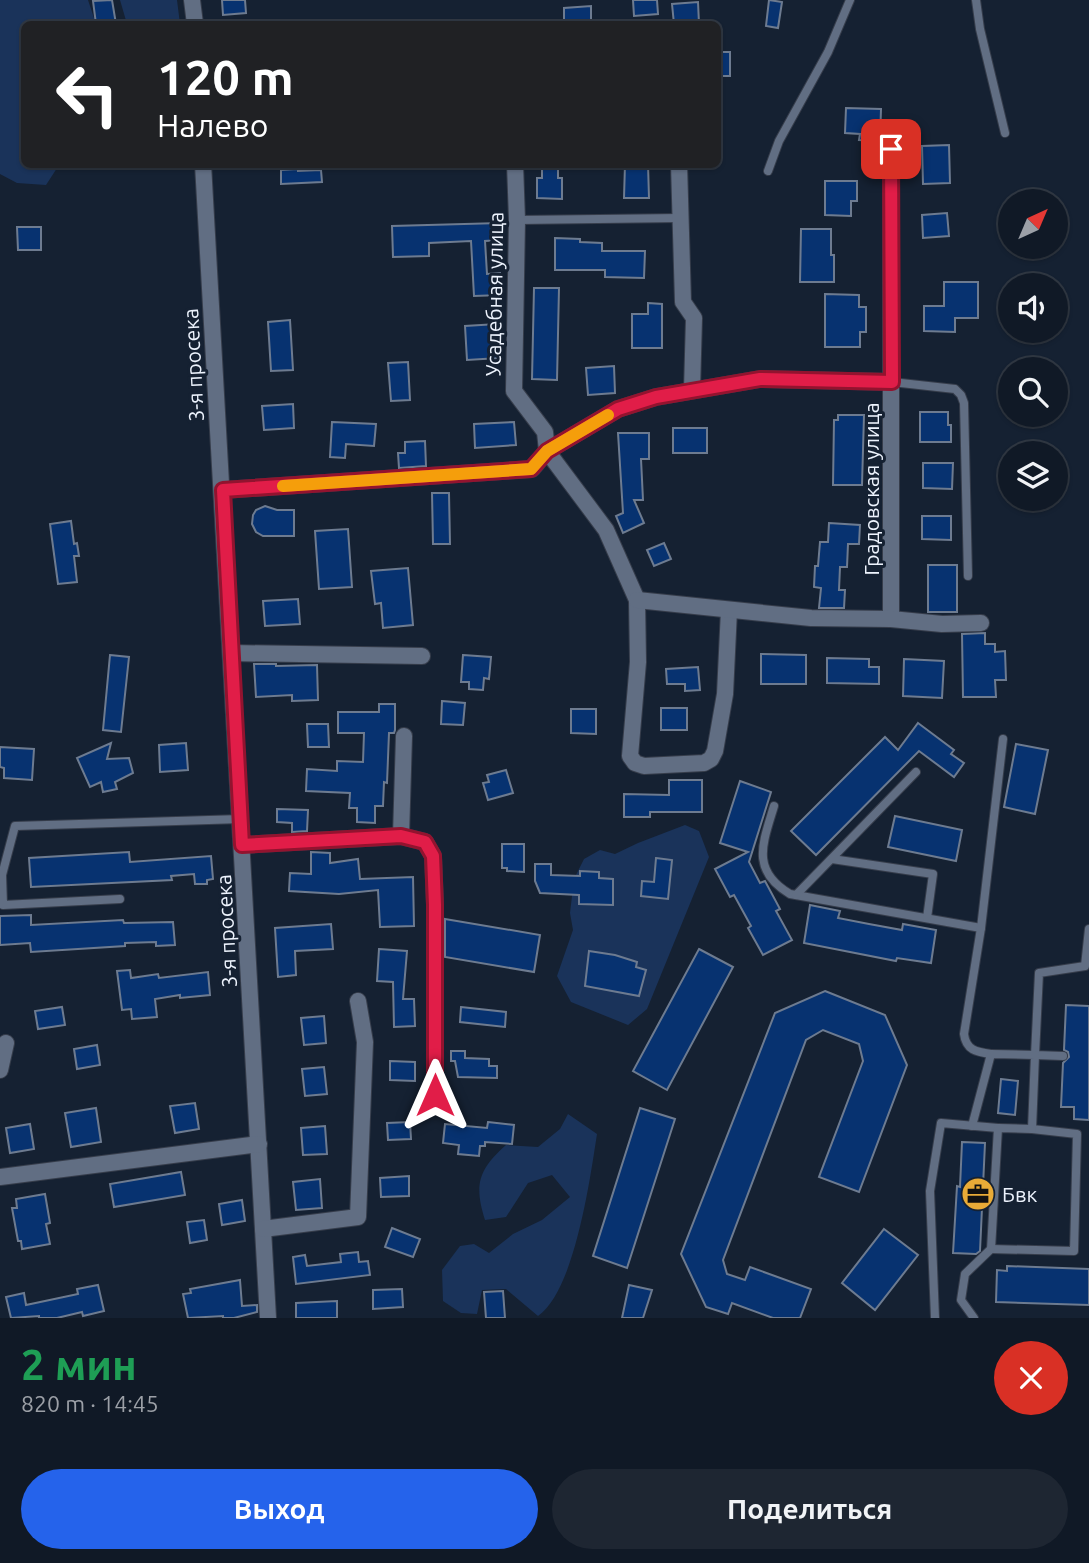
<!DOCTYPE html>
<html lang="ru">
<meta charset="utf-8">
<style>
body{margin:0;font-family:Ubuntu,sans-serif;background:#1e2632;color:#f1f3f6;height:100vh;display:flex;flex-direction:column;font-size:26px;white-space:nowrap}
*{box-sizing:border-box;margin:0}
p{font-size:23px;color:#9ca0a7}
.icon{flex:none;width:38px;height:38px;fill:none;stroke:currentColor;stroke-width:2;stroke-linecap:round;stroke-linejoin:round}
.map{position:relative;height:1318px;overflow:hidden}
.sheet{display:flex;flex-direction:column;background:#101926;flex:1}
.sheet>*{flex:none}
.guide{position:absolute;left:21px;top:21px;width:700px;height:147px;border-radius:10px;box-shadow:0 2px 5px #0004,0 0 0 2px #303843;background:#202124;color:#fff;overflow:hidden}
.needle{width:46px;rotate:44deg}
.tools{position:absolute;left:998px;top:189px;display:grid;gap:14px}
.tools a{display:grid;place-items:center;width:70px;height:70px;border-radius:50%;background:#101926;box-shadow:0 2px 5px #0004,0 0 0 2px #303843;font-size:35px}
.pin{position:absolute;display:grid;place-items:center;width:60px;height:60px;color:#fff;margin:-30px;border-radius:14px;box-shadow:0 4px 10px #0006}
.me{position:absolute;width:77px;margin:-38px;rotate:0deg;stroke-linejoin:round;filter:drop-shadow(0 0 5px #0008)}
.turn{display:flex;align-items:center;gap:24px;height:147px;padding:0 21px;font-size:32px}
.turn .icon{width:91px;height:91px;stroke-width:2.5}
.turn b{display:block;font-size:49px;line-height:60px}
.round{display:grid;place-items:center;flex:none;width:74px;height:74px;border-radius:37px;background:#1e2632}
.summary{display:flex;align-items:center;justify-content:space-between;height:119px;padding:0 21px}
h1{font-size:42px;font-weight:600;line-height:52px;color:#1e9e55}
.button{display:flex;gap:14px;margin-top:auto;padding:14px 21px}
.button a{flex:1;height:80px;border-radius:42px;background:#2563eb;color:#fff;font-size:28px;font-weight:600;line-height:80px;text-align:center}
.button a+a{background:#1e2632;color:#f1f3f6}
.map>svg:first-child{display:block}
</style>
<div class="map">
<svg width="1089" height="1318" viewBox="0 0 1089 1318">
<rect width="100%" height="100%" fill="#152132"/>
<g fill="#1a335a">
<path d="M0,0H88L96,24H24V164L59,165L46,185L17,183L0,174Z"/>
<path d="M120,0H177L180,24H127Z"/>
<path d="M685,825L699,831L709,857L647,1009L628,1025L571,1002L557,976L573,930L570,913L574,879L584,859L600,850L615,854L638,843Z"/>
<path d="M568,1114L597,1134C590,1179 575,1290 538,1316L506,1289L482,1290L477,1314L461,1313L443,1301L442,1270L460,1246L474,1244L489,1253L513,1234L542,1220L570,1197L552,1175L528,1183L506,1217L485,1220C474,1185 478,1170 506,1145L538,1147L560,1129Z"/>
</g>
<g fill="#073270" stroke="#6d7b90" stroke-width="2">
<path d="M112,0L116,24H96L93,1Z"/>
<path d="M222,0H245L246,13L223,15Z"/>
<path d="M633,0H657L658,14L634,16Z"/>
<path d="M769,0L782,2L778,28L766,26Z"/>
<path d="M698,2L699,24H674L672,4Z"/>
<path d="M591,6V20L564,22V8Z"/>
<rect x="718" y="52" width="12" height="24"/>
<path d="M846,108L881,109L880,141L859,140L860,134L845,133Z"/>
<path d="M949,145L950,183L923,184L922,146Z"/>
<path d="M542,164H558V178H562V199L537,198V178H542Z"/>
<path d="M625,164H648L649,198H624Z"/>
<path d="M298,169V171L321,170L322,182L281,184V170Z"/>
<path d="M825,181H857V201H851V216L825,215Z"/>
<path d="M947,213L949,236L923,238L922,215Z"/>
<path d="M500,223L501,240L485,241L487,274L500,273L501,295L474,296L471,241L429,243V256L393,257L392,226Z"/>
<path d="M17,227H41V250H18Z"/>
<path d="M801,229H831V255H834V282H800Z"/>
<path d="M555,238L580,239V242L602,243V251H645L644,278L605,277V270H555Z"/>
<path d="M944,282H978V318H955V332L924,331V306H944Z"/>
<path d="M534,288H559L557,380L532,379Z"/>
<path d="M825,294L859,295V307H866V332H860V347H825Z"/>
<path d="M648,303L662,304V348H632V314H648Z"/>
<path d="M290,320L293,370L271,371L268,322Z"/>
<path d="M497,324L499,358L467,360L465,326Z"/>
<path d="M408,362L410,400L391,401L388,363Z"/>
<path d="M614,366L615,393L588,395L586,368Z"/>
<path d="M293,404L294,428L264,430L262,406Z"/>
<path d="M920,412H948V425H951V442H920Z"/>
<path d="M838,415H864L862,485H833L834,420H838Z"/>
<path d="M332,422L376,424L374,446L346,444L345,458L330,457Z"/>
<path d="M514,422L516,445L475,448L474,424Z"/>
<rect x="673" y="428" width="34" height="25"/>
<path d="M618,433H649V459H641L643,500H634L644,523L623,533L616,516L623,513Z"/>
<path d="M425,441L426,466L399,468L398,453H405V442Z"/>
<path d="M923,463H953L952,489L923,488Z"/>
<path d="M432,493H449L450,544H433Z"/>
<path d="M265,506L277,510H294V536H263L256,532L252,524L253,515L256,510Z"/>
<path d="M922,516H951V540L922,539Z"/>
<path d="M71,521L74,544L77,543L79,556H74L77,582L58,584L50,524Z"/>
<path d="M829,523L860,525L859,544H848L847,567H840L839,590H845L844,608H819L821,588L814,587L815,566H818L820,542H828Z"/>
<path d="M348,529L352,587L319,589L315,531Z"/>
<path d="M664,543L671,559L654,566L647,550Z"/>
<rect x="928" y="565" width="29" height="47"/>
<path d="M408,568L413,625L383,628L381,603L375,604L371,571Z"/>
<path d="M298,599L300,624L265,626L263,601Z"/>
<path d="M985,633V644H995V652L1005,651L1006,680H995L996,697H963L962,634Z"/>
<path d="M761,654L806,655V684H761Z"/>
<path d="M110,655L129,657L121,732L103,730Z"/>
<path d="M463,655L491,657L489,679L484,678L483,690L469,689V682H461Z"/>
<path d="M827,658L869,659V667H879V684L827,683Z"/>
<path d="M904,659L944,661L942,698L903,696Z"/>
<path d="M254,664H276V666L317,665L318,700L292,701V695L256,697Z"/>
<path d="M698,667L700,690L685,691V684H667L666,669Z"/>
<path d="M442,701L465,703L463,725L441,724Z"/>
<path d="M379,704H395V730L394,733H389L387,783L384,782L383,806H375V823L357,822V808H349L350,793L306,791L307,769L337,771V761L363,762L364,733H338V712H379Z"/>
<rect x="661" y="708" width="26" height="22"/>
<path d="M571,709H596V734L571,733Z"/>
<path d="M918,723L954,750L951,754L964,763L954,777L919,751L816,855L791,831L885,737L898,750Z"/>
<path d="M307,724H328L329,747H308Z"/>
<path d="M111,743L107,759L129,758L133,773L115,782L117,789L103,792L101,782L90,787L77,758Z"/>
<path d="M186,743L188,770L160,772L159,745Z"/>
<path d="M1016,744L1048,750L1035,814L1004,807Z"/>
<path d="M0,747L34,749L32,780L4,778V768L0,767Z"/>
<path d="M506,770L513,793L488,800L483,783L489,782L487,775Z"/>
<path d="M669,780H702V812H650V817H624V794L669,795Z"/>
<path d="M740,781L771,792L749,862L760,883L765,881L780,909L776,911L792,940L763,955L748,928L751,926L734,895L730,897L715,869L748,852L720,843Z"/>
<path d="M277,809L308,810L307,831L292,832V823L277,822Z"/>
<path d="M895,816L962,830L956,861L888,847Z"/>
<path d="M502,844H524V872L507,871V868H502Z"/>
<path d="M129,852L130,862L211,856L213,879L207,880V884H195L194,874L171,876L172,880L31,887L29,858Z"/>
<path d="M311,852L330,853V863L358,859L360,879L413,877L414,926L380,927L378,890L339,894L289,891L290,873L311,874Z"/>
<path d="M656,858L672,860L668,899L641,896L642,881L654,882Z"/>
<path d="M535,864H551V875L580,876V871L599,872V878L613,879V905L579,904V895L540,893L535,881Z"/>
<path d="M810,905L840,911L838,918L869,924L902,930L903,924L936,930L931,963L897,958L896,961L804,943Z"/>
<path d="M31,915V925L123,920L124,923L173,922L175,945L156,946V942L125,943V946L31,952L30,943L0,945V916Z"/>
<path d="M445,919L540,935L534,972L445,957Z"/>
<path d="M331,924L333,949L295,951L296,975L278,977L275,928Z"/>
<path d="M379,949L407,951L403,999H414L415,1026L394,1027L393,982L377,981Z"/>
<path d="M699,949L733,967L667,1090L633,1071Z"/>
<path d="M589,951L615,955L637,962L636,967L646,970L639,996L585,986Z"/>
<path d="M130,970L131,978L158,974L159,978L208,972L210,995L180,998V995L155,999L157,1017L132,1019L131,1009L122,1010L117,971Z"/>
<path d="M825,991L885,1015L907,1065L859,1192L819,1177L863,1061L859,1044L823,1030L806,1040L723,1260L727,1274L745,1280L750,1267L811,1289L800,1318H773L732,1303L728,1314L706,1307L681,1254L775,1013Z"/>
<path d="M1066,1005L1089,1006V1120L1074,1119V1107H1061L1063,1063L1069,1057L1068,1052L1064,1050Z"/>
<path d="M62,1007L65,1025L38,1029L35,1011Z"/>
<path d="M461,1007L506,1012L505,1027L460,1022Z"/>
<path d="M324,1016L326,1043L304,1045L301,1018Z"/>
<path d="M97,1045L100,1065L77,1069L74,1049Z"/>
<path d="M451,1051H465V1058L489,1059V1066H497V1078L458,1077L455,1061H451Z"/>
<path d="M390,1061L415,1062V1081L390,1080Z"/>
<path d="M324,1067L327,1094L305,1096L302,1069Z"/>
<path d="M1001,1079L1018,1081L1015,1115L998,1113Z"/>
<path d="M195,1103L199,1129L175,1133L170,1106Z"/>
<path d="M96,1108L101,1142L71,1147L65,1113Z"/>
<path d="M640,1108L675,1119L627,1268L593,1256Z"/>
<path d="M410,1122L411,1139L388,1140L387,1123Z"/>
<path d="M488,1122L514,1125L512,1144L485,1142V1146H480L479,1156L458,1154L459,1145L443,1143L445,1124L487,1128Z"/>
<path d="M30,1124L34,1149L10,1153L6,1128Z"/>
<path d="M325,1126L327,1154L303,1155L301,1128Z"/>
<path d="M962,1142L985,1143L980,1251L976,1254L953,1253L957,1186L960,1187Z"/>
<path d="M181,1172L185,1195L114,1207L110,1184Z"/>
<path d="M409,1176V1196L381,1197L380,1178Z"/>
<path d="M320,1179L322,1208L296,1210L293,1182Z"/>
<path d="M45,1194L50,1223L46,1224L50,1244L22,1249L21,1241H18L12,1208H17L16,1199Z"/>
<path d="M242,1200L245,1221L222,1225L219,1204Z"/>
<path d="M204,1220L207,1240L190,1243L187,1222Z"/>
<path d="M392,1228L420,1239L413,1257L385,1247Z"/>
<path d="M884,1229L918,1255L875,1310L842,1283Z"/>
<path d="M358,1252L359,1262L368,1261L370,1275L296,1284L293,1257L305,1255L307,1266L341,1262L340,1254Z"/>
<path d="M1007,1266L1089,1269V1305L996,1302L997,1270L1007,1271Z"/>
<path d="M240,1280L242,1306L257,1305V1312L234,1318H223V1316L188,1318L183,1294L191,1293L190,1289Z"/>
<path d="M98,1285L104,1311L83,1316L82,1312L57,1318H39V1316L11,1318L6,1297L24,1293L26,1305L78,1294L77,1289Z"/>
<path d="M629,1285L652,1290L643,1318H622Z"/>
<path d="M402,1289L403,1307L373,1309V1290Z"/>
<path d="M503,1291L505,1318H486L484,1292Z"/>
<path d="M337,1301V1318H296V1303Z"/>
</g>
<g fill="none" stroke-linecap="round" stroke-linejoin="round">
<defs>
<g id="service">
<path d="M976,0L980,29L1005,133"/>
<path d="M768,171L779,141L828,52L850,0"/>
<path d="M517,220L680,218"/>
<path d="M892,382L955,389L961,395L964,403L968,576"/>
<path d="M774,806C763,843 750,870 790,894L981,928"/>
<path d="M832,859L933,874L927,918"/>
<path d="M796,895L916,772"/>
<path d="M120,899L3,905L2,875L15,826L241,819"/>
<path d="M991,1054C976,1052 966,1050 964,1034L981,928L1003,739"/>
<path d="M1063,1056L1035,1055L1039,973L1085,966L1089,929"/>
<path d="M972,1126L991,1054L1035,1055L1032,1129L1077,1134L1074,1251L991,1249"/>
<path d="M935,1318L930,1191L941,1123L998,1128"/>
<path d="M974,1318L961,1300L965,1274L991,1249L998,1128L1032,1129"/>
</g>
<g id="minor">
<path d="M192,0L195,24"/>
<path d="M891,149V619"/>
<path d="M203,164L268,1318"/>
<path d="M515,164L517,220L514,391L545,432L547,451L606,530L637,600L638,662L630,756L635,763L644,766L704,763L711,759L715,751L725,694L729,610"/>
<path d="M679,164L683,302L694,318L692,390"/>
<path d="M223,490L532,469L547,451L618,409L656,397L760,379L892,382"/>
<path d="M637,600L811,618L891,619L942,624L981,623"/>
<path d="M232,653L422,656"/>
<path d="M401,836L404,736"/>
<path d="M242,845L401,836L425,842L433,856L435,905V1095"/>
<path d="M0,1070L6,1043"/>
<path d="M0,1177L259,1144"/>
<path d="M263,1229L358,1217L365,1042L358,1001"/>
</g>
</defs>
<use href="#service" stroke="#363d4b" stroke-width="10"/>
<use href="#minor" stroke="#363d4b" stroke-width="18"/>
<use href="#service" stroke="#616e83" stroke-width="8"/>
<use href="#minor" stroke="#616e83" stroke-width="16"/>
</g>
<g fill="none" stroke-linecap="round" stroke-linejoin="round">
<defs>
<path id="route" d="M435,1095V905L433,856L425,842L401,836L242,845L223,490L531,469L547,451L618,409L656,397L760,379L892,382L891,149"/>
</defs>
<use href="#route" stroke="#92132f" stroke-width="18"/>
<use href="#route" stroke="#e11d48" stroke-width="12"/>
<path stroke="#f59e0b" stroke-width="12" d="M283,486L531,469L547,451L608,415"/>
</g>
<defs>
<symbol id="office-disc" viewBox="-11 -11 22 22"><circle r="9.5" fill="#e9ab37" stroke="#152132"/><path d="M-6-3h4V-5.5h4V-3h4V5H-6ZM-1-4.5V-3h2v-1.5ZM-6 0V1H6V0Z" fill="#111"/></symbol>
</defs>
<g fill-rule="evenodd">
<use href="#office-disc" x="959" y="1175" width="38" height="38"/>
</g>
<g text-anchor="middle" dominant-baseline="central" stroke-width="6" stroke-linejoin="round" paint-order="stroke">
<g font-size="21" fill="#edf3fd" stroke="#152132">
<text transform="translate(494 294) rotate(-89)">Усадебная улица</text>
<text transform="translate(193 365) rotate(-93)">3-я просека</text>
<text transform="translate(871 489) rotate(-90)">Градовская улица</text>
<text transform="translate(226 931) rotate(-93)">3-я просека</text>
</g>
<g font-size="21" fill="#edf3fd" stroke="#152132" text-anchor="start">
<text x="1002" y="1194">Бвк</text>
</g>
</g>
</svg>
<div class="tools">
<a><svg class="needle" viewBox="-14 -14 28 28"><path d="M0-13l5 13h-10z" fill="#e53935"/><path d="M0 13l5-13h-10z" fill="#9ca0a7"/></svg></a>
<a><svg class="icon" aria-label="sound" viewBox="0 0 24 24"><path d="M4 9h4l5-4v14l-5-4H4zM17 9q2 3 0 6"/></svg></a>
<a><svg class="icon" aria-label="search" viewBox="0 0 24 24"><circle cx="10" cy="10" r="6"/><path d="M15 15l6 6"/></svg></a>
<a><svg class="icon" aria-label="layers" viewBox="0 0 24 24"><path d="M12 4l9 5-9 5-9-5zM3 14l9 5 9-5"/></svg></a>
</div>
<div class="pin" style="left:891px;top:149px;background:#d93025"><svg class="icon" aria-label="arrive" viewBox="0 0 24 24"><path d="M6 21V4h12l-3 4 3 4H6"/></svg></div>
<svg class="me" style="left:435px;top:1095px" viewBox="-20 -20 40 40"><path d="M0-17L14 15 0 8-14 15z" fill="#e11d48" stroke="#fff" stroke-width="4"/></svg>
<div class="guide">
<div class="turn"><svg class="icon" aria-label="left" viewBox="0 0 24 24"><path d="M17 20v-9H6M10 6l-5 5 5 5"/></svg><div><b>120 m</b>Налево</div></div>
</div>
</div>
<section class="sheet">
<div class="summary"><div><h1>2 мин</h1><p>820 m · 14:45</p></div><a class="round" style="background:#d93025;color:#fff"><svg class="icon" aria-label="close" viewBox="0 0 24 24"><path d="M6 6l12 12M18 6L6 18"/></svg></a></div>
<div class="button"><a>Выход</a><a>Поделиться</a></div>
</section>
